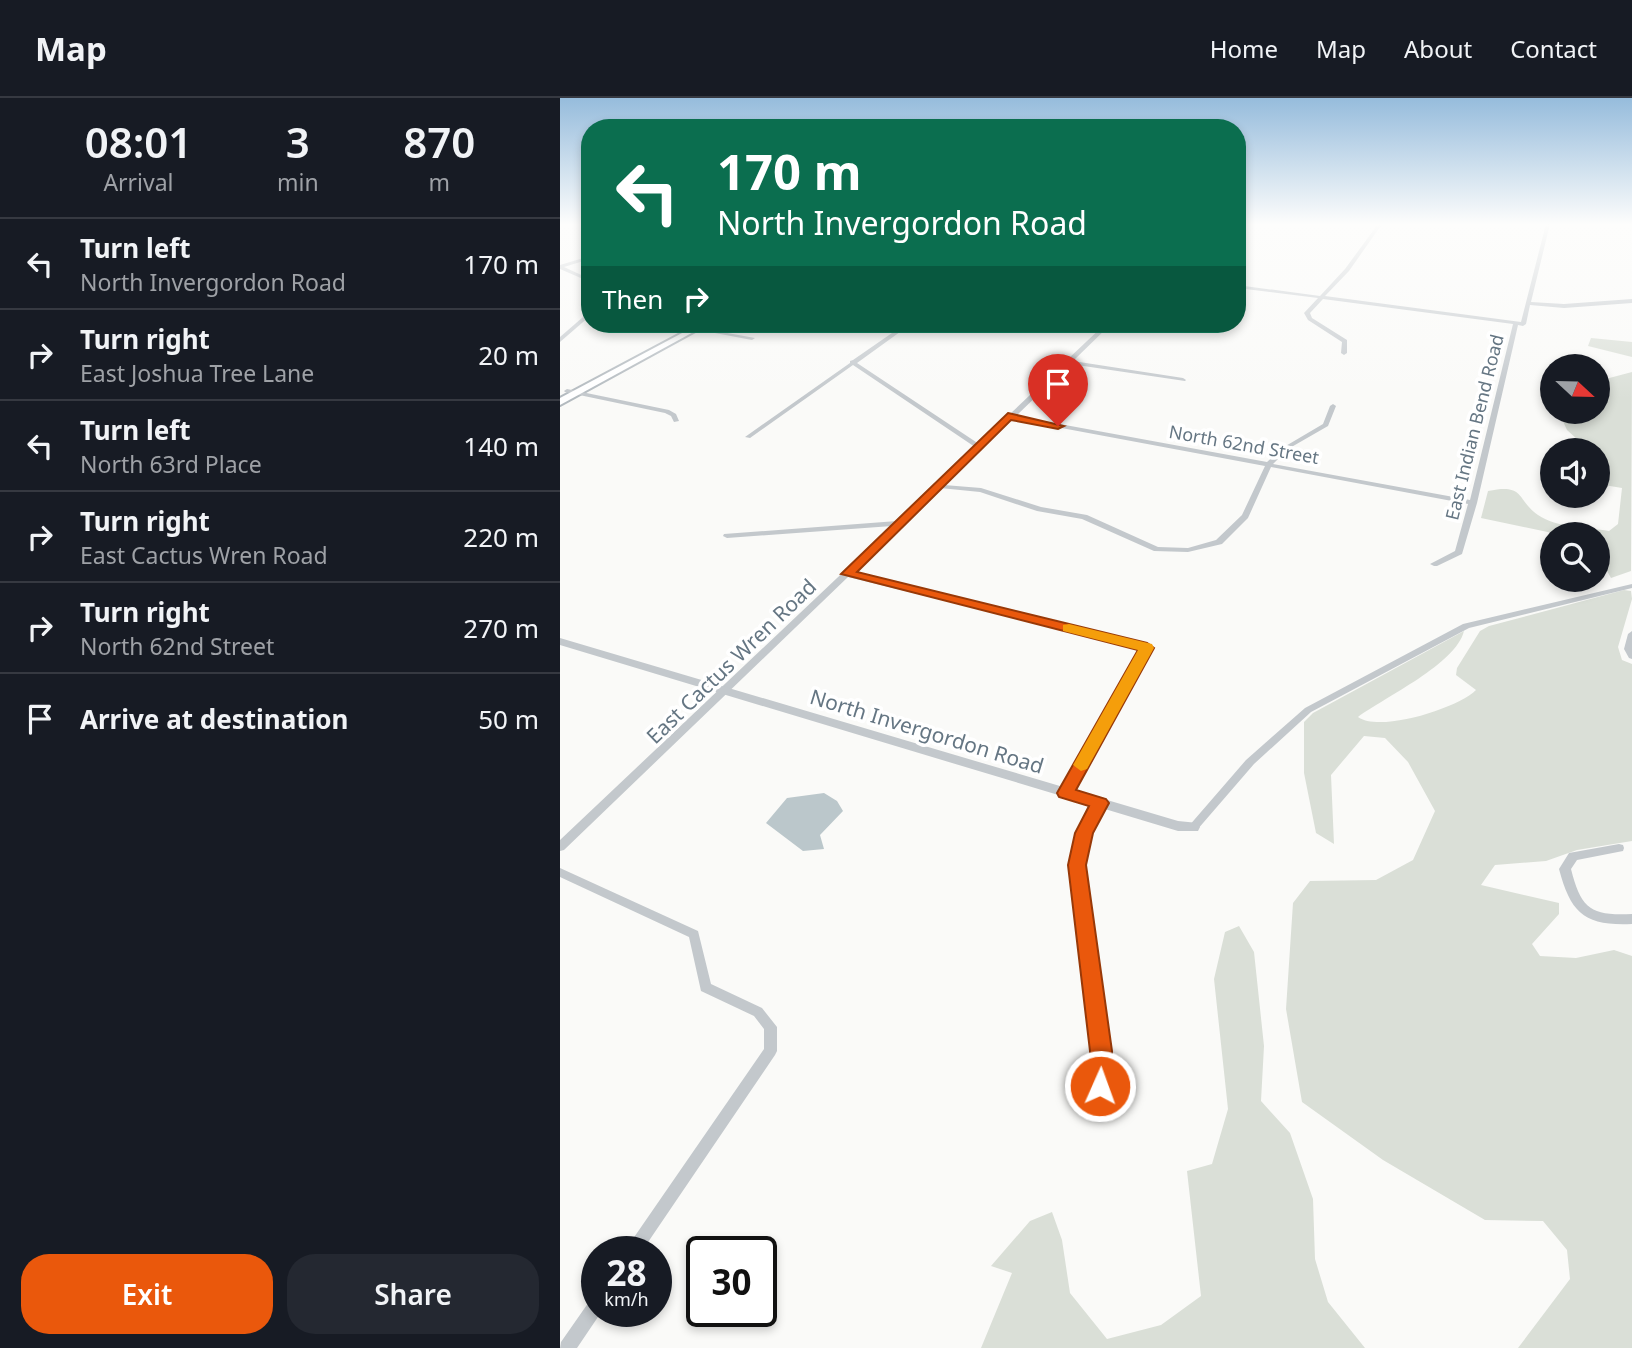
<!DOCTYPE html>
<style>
body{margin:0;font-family:"Noto Sans",sans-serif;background:#242831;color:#f1f3f6;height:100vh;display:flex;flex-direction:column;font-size:26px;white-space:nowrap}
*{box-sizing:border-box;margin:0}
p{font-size:23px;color:#9ea1a6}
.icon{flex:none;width:38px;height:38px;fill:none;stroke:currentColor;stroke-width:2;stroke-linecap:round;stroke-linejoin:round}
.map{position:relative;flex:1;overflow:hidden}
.details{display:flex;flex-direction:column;background:#171b24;width:560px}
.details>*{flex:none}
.banner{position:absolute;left:21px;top:21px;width:665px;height:214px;border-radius:28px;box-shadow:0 4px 10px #0003;background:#0b6e4f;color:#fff;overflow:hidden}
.needle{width:46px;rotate:112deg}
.controls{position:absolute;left:980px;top:256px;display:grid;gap:14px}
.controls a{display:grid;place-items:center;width:70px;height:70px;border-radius:50%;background:#171b24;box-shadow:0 4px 10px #0003;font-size:35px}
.speed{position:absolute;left:21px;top:1138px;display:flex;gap:14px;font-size:35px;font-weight:700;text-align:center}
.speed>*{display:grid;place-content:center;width:91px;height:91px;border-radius:50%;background:#171b24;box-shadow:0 4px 10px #0003;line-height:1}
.speed small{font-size:18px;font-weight:400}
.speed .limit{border:4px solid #111;border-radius:10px;background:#fff;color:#111}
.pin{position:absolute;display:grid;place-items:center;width:60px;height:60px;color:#fff;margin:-72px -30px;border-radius:50% 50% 50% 0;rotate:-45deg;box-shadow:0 0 7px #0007}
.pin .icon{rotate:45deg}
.me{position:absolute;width:77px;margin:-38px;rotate:2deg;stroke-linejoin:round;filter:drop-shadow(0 0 5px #0008)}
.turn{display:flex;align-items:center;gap:24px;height:147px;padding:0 21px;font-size:32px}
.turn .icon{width:91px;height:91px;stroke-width:2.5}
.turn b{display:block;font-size:49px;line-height:60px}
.then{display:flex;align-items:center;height:66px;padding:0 21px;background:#0003;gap:14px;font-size:26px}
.eta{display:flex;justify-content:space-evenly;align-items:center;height:119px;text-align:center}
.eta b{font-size:42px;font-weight:600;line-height:49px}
.primary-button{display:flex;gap:14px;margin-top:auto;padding:14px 21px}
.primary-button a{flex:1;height:80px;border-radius:28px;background:#ea580c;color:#fff;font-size:28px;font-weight:600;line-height:80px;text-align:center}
.primary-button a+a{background:#242831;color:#f1f3f6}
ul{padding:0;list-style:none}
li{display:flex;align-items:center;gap:21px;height:91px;padding:0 21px;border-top:2px solid #363941}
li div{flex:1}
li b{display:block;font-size:26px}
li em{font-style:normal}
header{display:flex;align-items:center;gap:42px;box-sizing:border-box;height:98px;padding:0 35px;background:#171b24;border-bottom:2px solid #363941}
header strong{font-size:33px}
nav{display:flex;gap:38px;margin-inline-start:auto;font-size:24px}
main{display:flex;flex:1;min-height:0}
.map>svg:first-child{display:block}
</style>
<header>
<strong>Map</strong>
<nav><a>Home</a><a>Map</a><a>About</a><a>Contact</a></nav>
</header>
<main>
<section class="details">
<div class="eta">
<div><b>08:01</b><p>Arrival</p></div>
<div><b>3</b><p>min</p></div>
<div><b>870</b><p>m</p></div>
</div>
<ul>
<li><svg class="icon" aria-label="left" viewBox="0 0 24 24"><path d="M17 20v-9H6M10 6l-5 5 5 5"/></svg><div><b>Turn left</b><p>North Invergordon Road</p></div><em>170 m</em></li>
<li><svg class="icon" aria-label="right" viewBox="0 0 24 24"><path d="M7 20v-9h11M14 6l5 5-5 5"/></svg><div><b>Turn right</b><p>East Joshua Tree Lane</p></div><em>20 m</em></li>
<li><svg class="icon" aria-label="left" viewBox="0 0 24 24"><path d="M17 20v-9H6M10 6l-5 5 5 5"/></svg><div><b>Turn left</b><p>North 63rd Place</p></div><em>140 m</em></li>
<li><svg class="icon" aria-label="right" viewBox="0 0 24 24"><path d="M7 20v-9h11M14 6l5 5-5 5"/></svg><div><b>Turn right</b><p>East Cactus Wren Road</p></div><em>220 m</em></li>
<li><svg class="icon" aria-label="right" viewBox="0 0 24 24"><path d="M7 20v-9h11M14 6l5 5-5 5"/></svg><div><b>Turn right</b><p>North 62nd Street</p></div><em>270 m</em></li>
<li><svg class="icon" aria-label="arrive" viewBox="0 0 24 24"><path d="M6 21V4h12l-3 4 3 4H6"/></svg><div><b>Arrive at destination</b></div><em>50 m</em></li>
</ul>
<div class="primary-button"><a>Exit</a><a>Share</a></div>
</section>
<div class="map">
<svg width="1072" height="1250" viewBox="0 0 1072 1250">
<rect width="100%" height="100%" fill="#fafaf8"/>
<g fill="#dadfd7">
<path d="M1031,240L1072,244V259L1028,248Z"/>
<path d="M1072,274L1071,473L1051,480L1038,457V436H997L921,420L928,393C966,385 956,402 978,417C997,430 1027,429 1049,433L1058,426L1062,390L1038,386V352H1012L1018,342L1007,332L1001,319L1004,313H1038V283Z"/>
<path d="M1064,492L1071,493L1072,501L1058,549L1062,562L1072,566V743L1017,752L986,763L935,767L921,787L999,805V816L972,846L980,858L1016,860L1054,852L1072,858V1250H958L1010,1181L1007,1152L983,1123L925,1122L823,1062L742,1004L726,911L733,805L750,783L816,782L853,762L875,713L848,664L825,640L804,638L771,677L774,746L756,735L744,675V624L753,615L904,533C896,566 825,599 798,619C820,635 898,610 916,592L896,577L897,570L920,533L929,528Z"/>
<path d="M679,828L694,854L704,948L701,1003L730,1035L753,1101L755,1161L768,1204L805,1250H421L452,1175L431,1168L470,1123L492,1114L502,1142L510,1195L547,1241L601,1227L641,1198L627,1073L652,1066L668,1011L654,881L665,834Z"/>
</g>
<path fill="#bbc7cb" d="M264,695L277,703L283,713L260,737L264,751L243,753L206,725L227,700Z"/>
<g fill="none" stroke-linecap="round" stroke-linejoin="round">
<defs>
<path id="secondary" d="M139,226H148L0,307V300Z"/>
</defs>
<use href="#secondary" stroke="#b3babf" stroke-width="4"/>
<g fill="#c3c8cc" fill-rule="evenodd">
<path d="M818,126H822L789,173L765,198L961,224L986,126H990L971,204L1004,206L1072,201V205L1004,210L970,207L966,226L963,228L958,227L917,405L902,456L877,468H874L870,466L895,453L908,406L711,369L688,420L662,446L628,454L594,453L522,421L477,413L420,394L380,390L292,475L587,547L591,550L509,698H501L500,695L582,551L288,479L4,752L0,753V742L332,428L167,440L163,438L164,436L337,423L415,349L293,267L190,340L185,339L290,265V263L293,262L345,226H351L297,265L419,346L446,319V317L450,316L545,226H551L513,263L623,280L626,282L625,283L510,266L456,318L707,364L724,349L763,326L770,308L773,306L776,308L768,328L728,351L713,366L910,402L953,226L763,201L750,215L752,220L787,242V255L784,257L781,255L782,244L748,222L744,215L758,200L677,190V187L760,198L785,171ZM453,321L705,368L682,417L656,442L628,450L598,449L527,417L481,409L421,390L384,387Z"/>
<path d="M30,158V161L4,169L30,181V184L0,171V167Z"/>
<path d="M30,213V218L0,244V239Z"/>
<path d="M92,226H107C104,229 95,229 92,226Z"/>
<path d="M107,226H118L195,240L192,242Z"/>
<path d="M601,226H614L628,229L625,231Z"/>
<path d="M7,291L109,312L116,316L119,323L114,324L111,318L105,315L5,294L4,293Z"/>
<path d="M1072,486V490L909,530L751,614L694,666L637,732H629L628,729L686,662L745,610L903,526Z"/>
<path d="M1072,533V561L1069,560L1064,551L1068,536Z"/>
<path d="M540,701L544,702L545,705L529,735L523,767L548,953L547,988L535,1020L530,1022L525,1020L523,1015L533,988L534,953L511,767L519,735L536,702Z"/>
<path d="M1059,746L1063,747L1064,750L1063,753L1017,762L1011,771C1021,811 1031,818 1072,816V826C1025,828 1011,816 999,771L1009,755Z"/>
<path d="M0,770L138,833L151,886L202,910L217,929V953L215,957L82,1153H65L68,1148L204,951V931L194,918L141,893L129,839L0,779Z"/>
<path d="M37,1199V1213H42L17,1250H0L1,1244L31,1201Z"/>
</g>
<path fill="#c3c8cc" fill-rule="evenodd" d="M0,540L618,723L638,725L640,729L638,733H618L0,547Z"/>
<use href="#secondary" fill="#fff" fill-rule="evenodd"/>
</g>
<linearGradient id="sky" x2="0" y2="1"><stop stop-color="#96bcdc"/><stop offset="0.42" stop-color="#fdfdfc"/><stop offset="1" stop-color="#fdfdfc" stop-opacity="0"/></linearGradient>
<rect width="1072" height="301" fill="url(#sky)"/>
<path fill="#ea580c" stroke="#983908" stroke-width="2" d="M448,315L504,328L498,331L451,322L297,474L587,545L594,550L516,692L546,701L549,705L533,735L526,767L552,953L551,988L548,995L540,999L532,995L529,988L530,953L508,767L515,735L529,708L499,699L497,695L578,552L281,476Z"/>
<path fill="#f59e0b" d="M509,526L592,546L594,550L527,671L521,673L513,667L578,552L503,533V527Z"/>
<g text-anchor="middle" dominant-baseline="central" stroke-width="7" stroke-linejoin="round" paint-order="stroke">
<g font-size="18" fill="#657683" stroke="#fff">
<text transform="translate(914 329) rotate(-76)">East Indian Bend Road</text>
<text transform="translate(684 346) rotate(10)">North 62nd Street</text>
</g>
<g font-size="21" fill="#657683" stroke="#fff">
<text transform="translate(171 563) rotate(-44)">East Cactus Wren Road</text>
<text transform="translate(367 633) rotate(17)">North Invergordon Road</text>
</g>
</g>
</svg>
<div class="controls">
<a><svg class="needle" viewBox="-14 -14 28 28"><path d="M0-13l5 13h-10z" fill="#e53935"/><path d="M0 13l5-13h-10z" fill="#9ea1a6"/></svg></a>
<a><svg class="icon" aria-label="sound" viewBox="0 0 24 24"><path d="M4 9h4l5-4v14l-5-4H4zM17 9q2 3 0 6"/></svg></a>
<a><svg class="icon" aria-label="search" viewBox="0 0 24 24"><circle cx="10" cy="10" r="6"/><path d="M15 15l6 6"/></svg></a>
</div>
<div class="speed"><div>28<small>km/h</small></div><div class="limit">30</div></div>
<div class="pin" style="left:498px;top:328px;background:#d93025"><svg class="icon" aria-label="arrive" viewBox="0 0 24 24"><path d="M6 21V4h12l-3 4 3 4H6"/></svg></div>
<svg class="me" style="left:540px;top:988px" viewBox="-20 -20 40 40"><circle r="17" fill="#ea580c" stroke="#fff" stroke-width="3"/><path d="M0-11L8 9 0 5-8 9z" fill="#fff"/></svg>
<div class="banner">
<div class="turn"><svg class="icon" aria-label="left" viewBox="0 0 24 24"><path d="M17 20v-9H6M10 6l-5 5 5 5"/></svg><div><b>170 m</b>North Invergordon Road</div></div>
<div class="then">Then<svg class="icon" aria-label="right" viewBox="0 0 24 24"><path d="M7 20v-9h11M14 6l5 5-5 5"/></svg></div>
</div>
</div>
</main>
